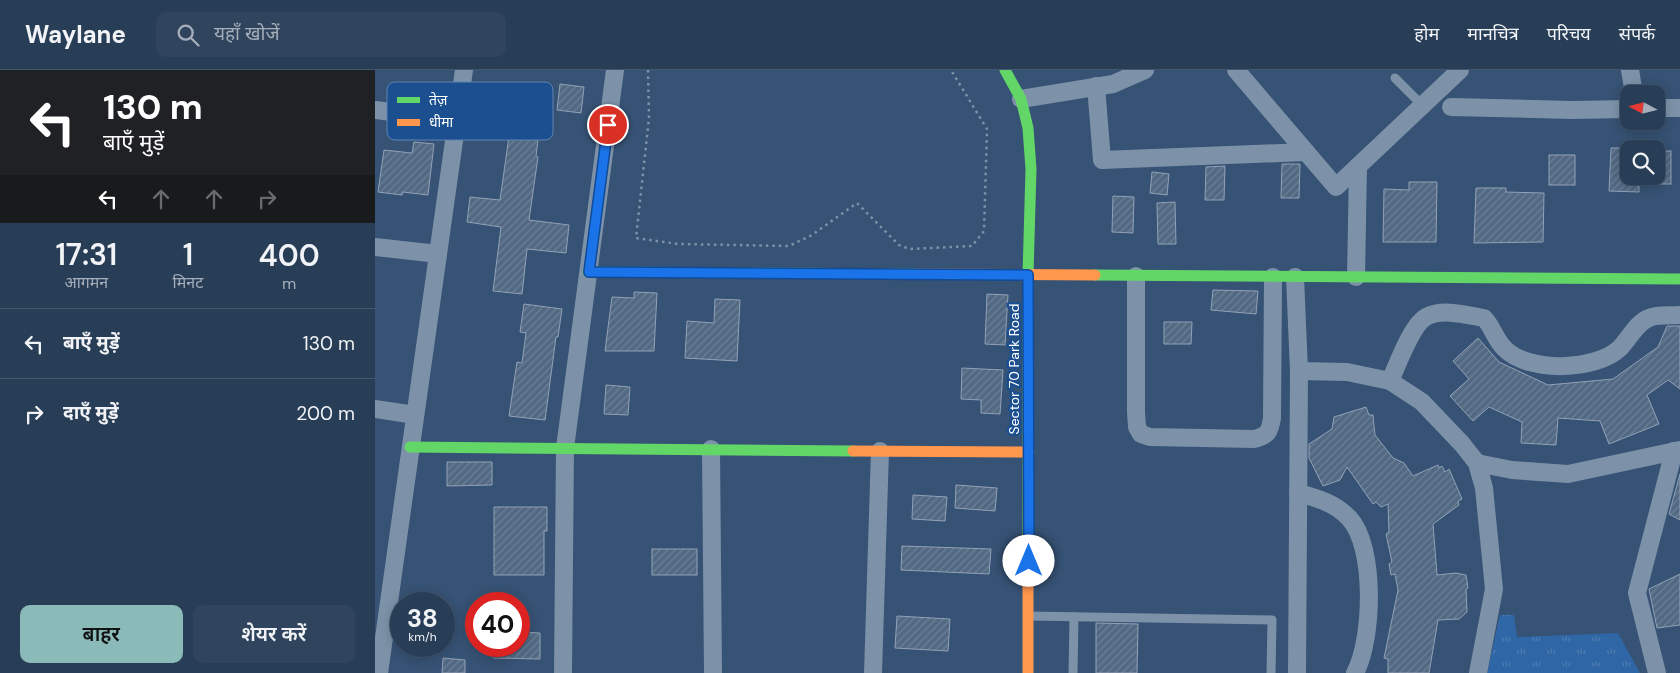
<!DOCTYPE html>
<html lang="hi">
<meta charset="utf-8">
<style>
body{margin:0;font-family:"DM Sans","Noto Sans Devanagari",sans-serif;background:#30455d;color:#f1f3f6;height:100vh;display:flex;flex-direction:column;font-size:19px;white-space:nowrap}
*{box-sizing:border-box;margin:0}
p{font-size:16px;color:#a5aeba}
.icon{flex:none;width:28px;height:28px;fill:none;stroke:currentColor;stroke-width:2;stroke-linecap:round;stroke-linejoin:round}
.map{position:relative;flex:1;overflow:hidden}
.details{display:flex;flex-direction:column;background:#283e57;width:375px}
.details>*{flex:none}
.guide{background:#202124;color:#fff;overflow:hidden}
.needle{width:32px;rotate:277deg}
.tools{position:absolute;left:1245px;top:15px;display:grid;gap:10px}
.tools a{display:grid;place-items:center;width:45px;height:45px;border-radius:10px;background:#283e57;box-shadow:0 2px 12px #0003,0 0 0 1px #44576d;font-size:25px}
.speed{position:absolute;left:15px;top:522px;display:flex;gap:10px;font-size:25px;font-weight:700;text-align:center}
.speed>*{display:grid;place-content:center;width:65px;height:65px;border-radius:50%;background:#283e57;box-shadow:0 2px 12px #0003,0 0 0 1px #44576d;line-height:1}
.speed small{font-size:12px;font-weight:400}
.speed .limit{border:8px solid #d22;background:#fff;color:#111}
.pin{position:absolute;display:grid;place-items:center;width:42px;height:42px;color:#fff;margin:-21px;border:2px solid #fff;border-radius:50%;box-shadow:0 1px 5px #0007}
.me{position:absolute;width:55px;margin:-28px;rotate:0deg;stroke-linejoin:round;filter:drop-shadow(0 0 4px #0008)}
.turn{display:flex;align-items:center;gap:18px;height:105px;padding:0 20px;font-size:22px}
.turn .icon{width:65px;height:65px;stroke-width:2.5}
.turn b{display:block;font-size:35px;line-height:42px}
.lanes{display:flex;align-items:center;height:48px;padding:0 20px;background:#0003;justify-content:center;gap:25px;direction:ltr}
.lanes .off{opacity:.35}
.eta{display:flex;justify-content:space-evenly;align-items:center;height:85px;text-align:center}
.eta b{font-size:30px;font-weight:600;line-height:35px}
.cta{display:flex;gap:10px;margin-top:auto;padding:10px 20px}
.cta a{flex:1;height:58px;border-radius:10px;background:#8bbbb9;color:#111;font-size:20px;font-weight:600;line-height:58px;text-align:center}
.cta a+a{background:#30455d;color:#f1f3f6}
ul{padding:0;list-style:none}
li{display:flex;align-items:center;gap:15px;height:70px;padding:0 20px;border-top:1px solid #44576d}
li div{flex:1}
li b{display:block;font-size:19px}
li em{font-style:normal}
header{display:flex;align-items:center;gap:30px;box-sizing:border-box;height:70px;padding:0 25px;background:#283e57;border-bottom:1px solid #44576d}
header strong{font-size:24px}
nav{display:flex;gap:28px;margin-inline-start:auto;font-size:18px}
.search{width:350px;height:45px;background:#30455d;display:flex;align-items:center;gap:12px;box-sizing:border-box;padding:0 18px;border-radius:10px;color:#a5aeba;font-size:19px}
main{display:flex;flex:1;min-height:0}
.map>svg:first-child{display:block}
</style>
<header>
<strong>Waylane</strong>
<div class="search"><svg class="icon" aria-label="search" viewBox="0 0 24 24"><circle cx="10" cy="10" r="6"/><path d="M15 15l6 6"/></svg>यहाँ खोजें</div>
<nav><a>होम</a><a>मानचित्र</a><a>परिचय</a><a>संपर्क</a></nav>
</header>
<main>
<section class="details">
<div class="guide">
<div class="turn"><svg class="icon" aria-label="left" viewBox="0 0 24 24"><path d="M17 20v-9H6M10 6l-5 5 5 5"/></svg><div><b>130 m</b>बाएँ मुड़ें</div></div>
<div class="lanes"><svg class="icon" aria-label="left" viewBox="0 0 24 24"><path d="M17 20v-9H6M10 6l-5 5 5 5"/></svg><svg class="icon off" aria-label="ahead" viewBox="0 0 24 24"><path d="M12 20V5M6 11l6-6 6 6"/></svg><svg class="icon off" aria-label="ahead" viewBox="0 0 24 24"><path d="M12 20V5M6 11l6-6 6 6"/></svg><svg class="icon off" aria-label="right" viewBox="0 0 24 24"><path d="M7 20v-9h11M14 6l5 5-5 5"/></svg></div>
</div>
<div class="eta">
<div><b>17:31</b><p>आगमन</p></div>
<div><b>1</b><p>मिनट</p></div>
<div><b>400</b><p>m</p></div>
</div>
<ul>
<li><svg class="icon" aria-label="left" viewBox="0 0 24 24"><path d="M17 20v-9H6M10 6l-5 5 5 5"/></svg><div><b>बाएँ मुड़ें</b></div><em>130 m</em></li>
<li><svg class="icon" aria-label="right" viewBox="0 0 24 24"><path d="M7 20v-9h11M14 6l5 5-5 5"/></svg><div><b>दाएँ मुड़ें</b></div><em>200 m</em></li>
</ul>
<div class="cta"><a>बाहर</a><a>शेयर करें</a></div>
</section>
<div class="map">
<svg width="1305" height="603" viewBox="0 0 1305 603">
<defs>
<pattern id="park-tufts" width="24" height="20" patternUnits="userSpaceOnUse" patternTransform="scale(1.25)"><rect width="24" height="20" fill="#2f66a5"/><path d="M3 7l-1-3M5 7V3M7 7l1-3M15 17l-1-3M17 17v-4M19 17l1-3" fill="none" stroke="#4e7db2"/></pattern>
<pattern id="building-hatch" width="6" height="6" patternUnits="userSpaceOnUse" patternTransform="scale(1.25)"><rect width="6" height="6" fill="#526984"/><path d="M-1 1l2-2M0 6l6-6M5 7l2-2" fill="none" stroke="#6c8096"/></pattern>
</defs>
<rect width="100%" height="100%" fill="#365274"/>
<path fill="url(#park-tufts)" d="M1125,545H1139L1142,567L1243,563L1265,603H1112Z"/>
<g fill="url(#building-hatch)" stroke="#92a2b6">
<path d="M185,14L209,17L206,43L182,40Z"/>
<path d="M135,59L164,62L161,86L163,87L154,150L194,155L191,183L152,179L147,224L118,221L126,157L92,152L95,127L125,130Z"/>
<path d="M39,72L59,74L53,125L28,122L27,125L3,122L9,80L37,83Z"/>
<path d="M1236,78H1254V106H1264V122L1234,121Z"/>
<rect x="1281" y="81" width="15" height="33"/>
<rect x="1174" y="85" width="26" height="30"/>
<path d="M907,94H925L924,128H906Z"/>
<path d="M850,96L849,130H830L831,97Z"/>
<path d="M777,102L794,104L792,125L775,123Z"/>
<path d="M1034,112H1062L1061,172H1008L1009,119L1034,120Z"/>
<path d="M1101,118H1131V122L1169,123L1168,172L1099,173Z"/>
<path d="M738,126L759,127L758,163L737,162Z"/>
<path d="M800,132L801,174H783L782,133Z"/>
<path d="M838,220L883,221L881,244L836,240Z"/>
<path d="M259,222L282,223L279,281H230L237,227L259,228Z"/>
<path d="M612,224L633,225L630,275L610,274Z"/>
<path d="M340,229L365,230L362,291L310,288L312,251L339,253Z"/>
<path d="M149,234L187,239L183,267H181L170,350L134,346L142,292L147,293L151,263L145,262Z"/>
<path d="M789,252H817L816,274H789Z"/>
<path d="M1292,256H1305V319L1293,310L1272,325L1284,354L1234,374L1225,351L1183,348L1181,375L1146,373L1147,352L1114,337L1098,351L1075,326L1094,309L1078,291L1103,268L1124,292L1173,315L1238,309L1283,277Z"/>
<path d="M587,298L628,300L625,344L606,343V330L586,329Z"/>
<path d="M231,315L255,317L253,345L229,344Z"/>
<path d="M991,337L994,345H998L1000,365L1018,388L1029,393L1038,406L1063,395L1064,398L1067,396L1070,402L1074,399L1087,429L1083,431L1084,435L1058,454L1062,505L1081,503L1091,505L1093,518L1091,519L1092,542L1084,549L1063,550L1054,603H1013V589L1009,588L1023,520L1020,504L1016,505L1014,494L1017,492L1011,464L1014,462L1013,434L1006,437L1001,432L998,434L972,397L965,410L948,416L934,388V374L957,359L959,347Z"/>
<path d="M72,392H117V415L72,416Z"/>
<path d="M1305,404V450L1294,444Z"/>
<path d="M581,415L622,418L620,441L580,438Z"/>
<path d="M538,425L572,427L570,451L537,449Z"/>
<path d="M119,437H172V461H169V505H119Z"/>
<path d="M527,476L616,479L614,504L526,500Z"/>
<rect x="277" y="479" width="45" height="26"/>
<path d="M1305,504V555L1282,558L1274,519Z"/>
<path d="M522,546L575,549L573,581L520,578Z"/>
<path d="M721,553L763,554L762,603H721Z"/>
<path d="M144,562L165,563V589L118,588V576H144Z"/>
<path d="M68,588L90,590V603H67Z"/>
</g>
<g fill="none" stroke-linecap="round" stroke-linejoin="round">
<path stroke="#7d92a8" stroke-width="2.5" stroke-dasharray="2.5 4" stroke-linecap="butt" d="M273,0L274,48L261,168L303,174L414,176L437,165L482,133L524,175L535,179L597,176L609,161L612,59L576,0"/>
<g stroke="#7d92a8" stroke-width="9">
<path d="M1020,8L1048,36"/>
<path d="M653,546L897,550L896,603"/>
<path d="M698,603L699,547"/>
</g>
<g stroke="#7d92a8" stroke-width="18">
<path d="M861,0L961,117L1085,0"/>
<path d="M1255,0L1259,24"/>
<path d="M721,16L727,90L931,82"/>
<path d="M646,29L738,14L770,0"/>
<path d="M1076,37L1197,40L1254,39"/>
<path d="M1281,38H1305"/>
<path d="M0,40L82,50"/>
<path d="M0,177L63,184"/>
<path d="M761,206V342L762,357L766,364L775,367L879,369C893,366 895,361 897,348L898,207"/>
<path d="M920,207L924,301L922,603"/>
<path d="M981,207L983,96"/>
<path d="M924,301L972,302L1015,311L1047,332L1087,374L1102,393L1109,418L1119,519L1103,603"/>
<path d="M1015,311C1022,296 1037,254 1051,247C1067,238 1092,245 1109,248C1118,257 1120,270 1130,279C1154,303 1221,301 1245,278C1254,269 1262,252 1274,248C1283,244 1296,246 1305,245"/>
<path d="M0,339L40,345"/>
<path d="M336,379L338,603"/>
<path d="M1102,393L1137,400L1193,404L1305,380"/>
<path d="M923,423C942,428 960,433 974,448C1001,476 998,570 980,603"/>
<path d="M4,603L89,0"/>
<path d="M188,603L190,378L240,0"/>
<path d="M498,603L505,381"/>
<path d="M1282,603L1262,523L1299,381"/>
</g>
<g stroke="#63d668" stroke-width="11">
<path d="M630,0L646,29L653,58L656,99L653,205V500"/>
<path d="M213,202L542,204"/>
<path d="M720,205L1305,209"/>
<path d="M35,377L478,381"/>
</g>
<g stroke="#ff974d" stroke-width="11">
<path d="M542,204L720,205"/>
<path d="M478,381L654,382"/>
<path d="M653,500V603"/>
</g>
</g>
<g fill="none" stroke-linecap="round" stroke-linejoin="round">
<defs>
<path id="route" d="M233,55L214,202L653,205L654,491"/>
</defs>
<use href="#route" stroke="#114b97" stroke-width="12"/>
<use href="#route" stroke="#1a73e8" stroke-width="9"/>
</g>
<g text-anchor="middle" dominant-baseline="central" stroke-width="5" stroke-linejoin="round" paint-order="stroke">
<g font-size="14" fill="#fff" stroke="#1b4f8f">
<text transform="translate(639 299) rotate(-90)">Sector 70 Park Road</text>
</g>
</g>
<rect x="12" y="12" width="166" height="58" rx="8" fill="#1b4f8f" stroke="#5f84b1" stroke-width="1"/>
<rect x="22" y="27" width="23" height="6" fill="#63d668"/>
<rect x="22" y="49" width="23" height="7" fill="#ff974d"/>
<g font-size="14" fill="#fff">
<text x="54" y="35">तेज़</text>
<text x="54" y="57">धीमा</text>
</g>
</svg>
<div class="tools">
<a><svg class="needle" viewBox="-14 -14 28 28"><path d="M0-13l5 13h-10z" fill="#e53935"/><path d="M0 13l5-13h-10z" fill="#a5aeba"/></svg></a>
<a><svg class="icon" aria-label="search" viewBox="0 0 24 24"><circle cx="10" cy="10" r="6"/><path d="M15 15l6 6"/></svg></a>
</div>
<div class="speed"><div>38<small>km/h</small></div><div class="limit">40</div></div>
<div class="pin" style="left:233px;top:55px;background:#d93025"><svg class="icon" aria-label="arrive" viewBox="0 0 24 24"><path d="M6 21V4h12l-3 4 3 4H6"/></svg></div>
<svg class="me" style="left:654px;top:491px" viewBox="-20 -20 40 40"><circle r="19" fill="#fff"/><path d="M0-13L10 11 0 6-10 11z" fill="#1a73e8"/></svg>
</div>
</main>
